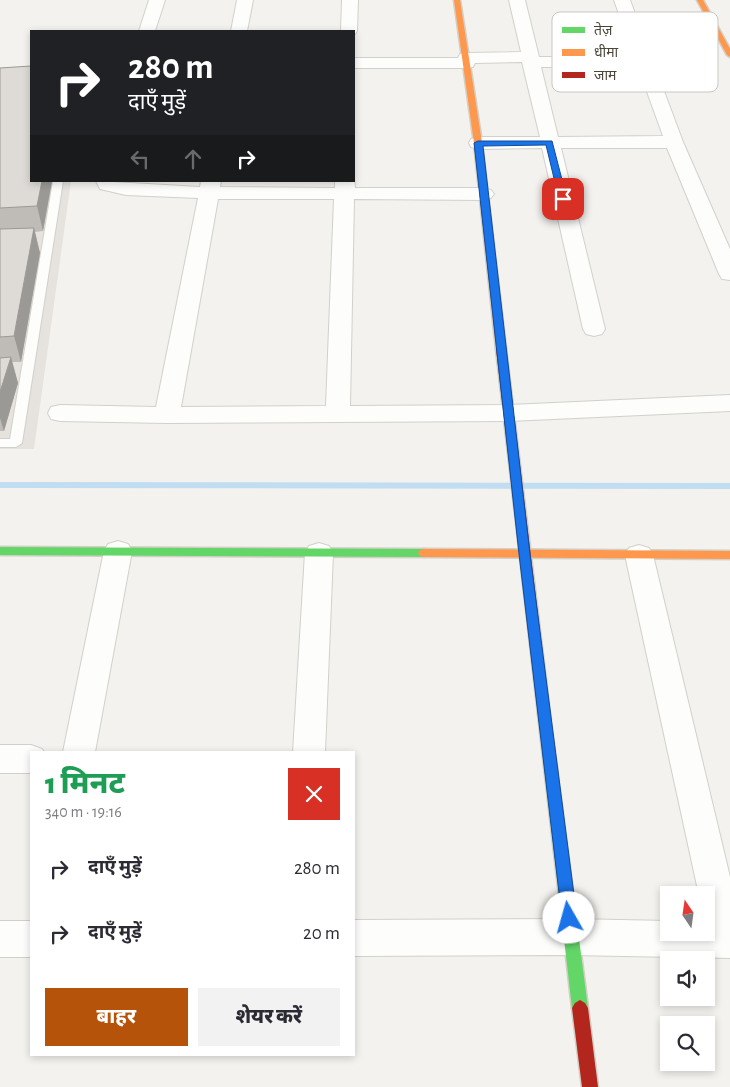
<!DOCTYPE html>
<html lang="hi">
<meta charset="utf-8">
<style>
body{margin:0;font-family:"Alegreya Sans","Noto Sans Devanagari",sans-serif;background:#f2f2f3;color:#2b2b33;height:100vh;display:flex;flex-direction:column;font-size:19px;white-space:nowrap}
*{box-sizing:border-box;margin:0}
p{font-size:16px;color:#7c7c81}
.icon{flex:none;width:28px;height:28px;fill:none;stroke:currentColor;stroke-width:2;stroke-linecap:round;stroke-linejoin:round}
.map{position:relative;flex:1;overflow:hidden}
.side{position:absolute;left:30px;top:751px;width:325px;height:305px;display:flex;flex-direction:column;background:#fff;border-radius:0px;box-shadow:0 2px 8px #0003}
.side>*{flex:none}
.guide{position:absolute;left:30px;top:30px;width:325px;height:152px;border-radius:0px;box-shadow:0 2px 8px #0003;background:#202124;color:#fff;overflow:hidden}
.needle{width:32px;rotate:347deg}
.tools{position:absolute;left:660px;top:886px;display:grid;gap:10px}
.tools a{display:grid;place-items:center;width:55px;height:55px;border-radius:0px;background:#fff;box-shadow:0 2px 8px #0003;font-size:25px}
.pin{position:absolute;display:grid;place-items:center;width:42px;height:42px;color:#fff;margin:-21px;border-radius:10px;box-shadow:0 2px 8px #0006}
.me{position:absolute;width:55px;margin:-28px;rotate:353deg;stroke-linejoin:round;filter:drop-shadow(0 0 4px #0008)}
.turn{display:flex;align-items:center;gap:18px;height:105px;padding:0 15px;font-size:22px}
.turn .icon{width:65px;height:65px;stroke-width:2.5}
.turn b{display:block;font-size:35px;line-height:42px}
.lanes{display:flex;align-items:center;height:48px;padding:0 15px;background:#0003;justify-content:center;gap:25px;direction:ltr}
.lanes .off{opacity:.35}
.round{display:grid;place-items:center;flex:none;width:52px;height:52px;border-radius:0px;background:#f2f2f3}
.head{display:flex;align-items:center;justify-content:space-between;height:85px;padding:0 15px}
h1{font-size:30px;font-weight:800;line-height:38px;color:#1e9e55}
.button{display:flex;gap:10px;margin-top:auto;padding:10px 15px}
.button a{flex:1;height:58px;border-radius:0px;background:#b45309;color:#fff;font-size:20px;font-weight:800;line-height:58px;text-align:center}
.button a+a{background:#f2f2f3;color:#2b2b33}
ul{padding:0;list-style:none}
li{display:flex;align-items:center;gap:15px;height:65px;padding:0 15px}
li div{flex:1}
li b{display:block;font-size:19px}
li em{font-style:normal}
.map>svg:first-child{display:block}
</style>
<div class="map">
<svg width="730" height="1087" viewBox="0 0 730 1087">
<rect width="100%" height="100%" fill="#f4f2ee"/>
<path fill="#e6e2de" d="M0,78L31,181H71L34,449H0Z"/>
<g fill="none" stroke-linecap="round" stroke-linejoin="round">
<path fill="#c0ddf1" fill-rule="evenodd" d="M0,482L730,483V489L0,488Z"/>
<defs>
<path id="lane" d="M53,181H63L22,443L16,447H0V439H10Z"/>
<g id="street">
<path d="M149,0H165L155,31H139Z"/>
<path d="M237,0H253L247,31H231Z"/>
<path d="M342,0H358L357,31L355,34L354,31H341Z"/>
<path d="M509,0H525L539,57H634L614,0H630L683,142L730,249V280L722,279L719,274L667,148H561L605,329L602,334L594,336L586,334L583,329L542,148L478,149L471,147L469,143L471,139L478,137H540L522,62L475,63L473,67L467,68H354V58H458L460,54L466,53L521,52ZM541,67H638L663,136L558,137Z"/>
<path d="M354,179L355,188H484L491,190L494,194L491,198L484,200L354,199L350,406L509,405L730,395V411L509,421L167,423L60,421L51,419L48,413L51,407L60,405L156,407L198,198L126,195L100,189L96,181L200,187L201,181H221L220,187L335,188V181H354ZM218,199H334L326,406L181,407Z"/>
<path d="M118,541L128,544L132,551L95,752H63L104,551L108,544Z"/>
<path d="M319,543L329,546L333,553L325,752H293L305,553L309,546Z"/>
<path d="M639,545L649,548L653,555L730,877V958L571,955L354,956V920L571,919L669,921V932H706V895H699L625,555L629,548Z"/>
<path d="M0,745H31L42,749L44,752H31V773H0Z"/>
<rect x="0" y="921" width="31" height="36"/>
</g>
<g id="fast">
<path d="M0,547L424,549L428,550L430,553L428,556L424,557L0,555Z"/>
<path d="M544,709L549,710L550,714L588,1008L585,1013L580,1016L575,1013L572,1008L538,714L539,710Z"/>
</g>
<g id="slow">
<path d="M454,0H460L482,143L506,349L501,352L496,349L474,143Z"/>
<path d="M697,0H703L730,49V57L727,55Z"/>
<path d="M424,549L730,551V559L424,557L420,556L418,553L420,550Z"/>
</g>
<g id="jam">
<path d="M501,346L506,349L550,714L549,718L544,719L539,718L538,714L496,349Z"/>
<path d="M580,1000L585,1003L588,1008L598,1087H582L572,1008L575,1003Z"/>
</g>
</defs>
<use href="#lane" stroke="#d2d0cb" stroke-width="2"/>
<use href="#street" stroke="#d2d0cb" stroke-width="2"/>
<use href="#fast" stroke="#d3cfc5" stroke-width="3"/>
<use href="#slow" stroke="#d3cfc5" stroke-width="3"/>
<use href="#jam" stroke="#d3cfc5" stroke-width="3"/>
<use href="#lane" fill="#fdfdfc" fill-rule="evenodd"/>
<use href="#street" fill="#fdfdfc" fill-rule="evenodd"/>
<use href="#fast" fill="#63d668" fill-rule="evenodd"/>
<use href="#slow" fill="#ff974d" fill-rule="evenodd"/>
<use href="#jam" fill="#b3261e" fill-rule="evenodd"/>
</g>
<path fill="#bfbcb8" d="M0,68L52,181L43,231L35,232L40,253L21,362H12L18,383L4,431H0Z"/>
<g fill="#9b9996">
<path d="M42,181H52L43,231L37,206Z"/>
<path d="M34,228L40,253L21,362L14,336Z"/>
<path d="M11,357L18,383L4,431L0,418V392Z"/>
</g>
<g fill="#dedbd6" stroke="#9b9996">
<path d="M31,66V181H42L37,206L0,208V68Z"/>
<path d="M34,228L14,336L0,337V229Z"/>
<path d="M11,357L0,392V358Z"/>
</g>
<path fill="#1a73e8" stroke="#114b97" d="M552,141L567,199L563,201L559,199L546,145L483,146L530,554L577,918L574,923L569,925L564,923L562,918L519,554L474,143L478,141Z"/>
<rect x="552" y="12" width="166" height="80" rx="8" fill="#fff" stroke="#c9c7c4" stroke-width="1"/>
<rect x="562" y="27" width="23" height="6" fill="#63d668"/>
<rect x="562" y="49" width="23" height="7" fill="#ff974d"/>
<rect x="562" y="72" width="23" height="6" fill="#b3261e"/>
<g font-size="14" fill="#4b4439">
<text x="594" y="35">तेज़</text>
<text x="594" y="57">धीमा</text>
<text x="594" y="80">जाम</text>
</g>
</svg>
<div class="tools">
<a><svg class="needle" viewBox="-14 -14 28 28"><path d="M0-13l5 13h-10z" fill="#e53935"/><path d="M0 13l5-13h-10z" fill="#7c7c81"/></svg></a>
<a><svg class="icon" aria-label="sound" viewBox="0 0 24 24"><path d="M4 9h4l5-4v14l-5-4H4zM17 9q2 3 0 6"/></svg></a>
<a><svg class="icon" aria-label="search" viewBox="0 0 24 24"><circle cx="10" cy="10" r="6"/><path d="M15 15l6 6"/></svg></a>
</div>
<div class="pin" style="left:563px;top:199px;background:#d93025"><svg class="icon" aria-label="arrive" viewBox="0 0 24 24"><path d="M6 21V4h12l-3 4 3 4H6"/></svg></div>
<svg class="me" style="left:569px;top:918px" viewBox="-20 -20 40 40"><circle r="19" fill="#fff"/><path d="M0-13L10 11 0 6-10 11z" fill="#1a73e8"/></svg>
<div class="guide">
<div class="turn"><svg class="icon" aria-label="right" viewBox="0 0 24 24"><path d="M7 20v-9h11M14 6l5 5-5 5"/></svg><div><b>280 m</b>दाएँ मुड़ें</div></div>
<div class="lanes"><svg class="icon off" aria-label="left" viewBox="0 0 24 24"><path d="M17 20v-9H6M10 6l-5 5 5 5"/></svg><svg class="icon off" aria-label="ahead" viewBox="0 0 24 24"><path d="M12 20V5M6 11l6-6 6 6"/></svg><svg class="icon" aria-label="right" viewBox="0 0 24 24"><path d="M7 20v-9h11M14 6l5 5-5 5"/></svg></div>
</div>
<section class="side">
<div class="head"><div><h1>1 मिनट</h1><p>340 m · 19:16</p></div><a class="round" style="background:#d93025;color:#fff"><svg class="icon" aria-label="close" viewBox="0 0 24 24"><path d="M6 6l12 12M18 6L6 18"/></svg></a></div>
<ul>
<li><svg class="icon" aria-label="right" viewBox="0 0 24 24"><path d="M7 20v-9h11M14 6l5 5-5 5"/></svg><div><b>दाएँ मुड़ें</b></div><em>280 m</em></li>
<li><svg class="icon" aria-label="right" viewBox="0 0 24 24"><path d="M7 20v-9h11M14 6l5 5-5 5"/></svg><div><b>दाएँ मुड़ें</b></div><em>20 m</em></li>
</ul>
<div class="button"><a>बाहर</a><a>शेयर करें</a></div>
</section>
</div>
